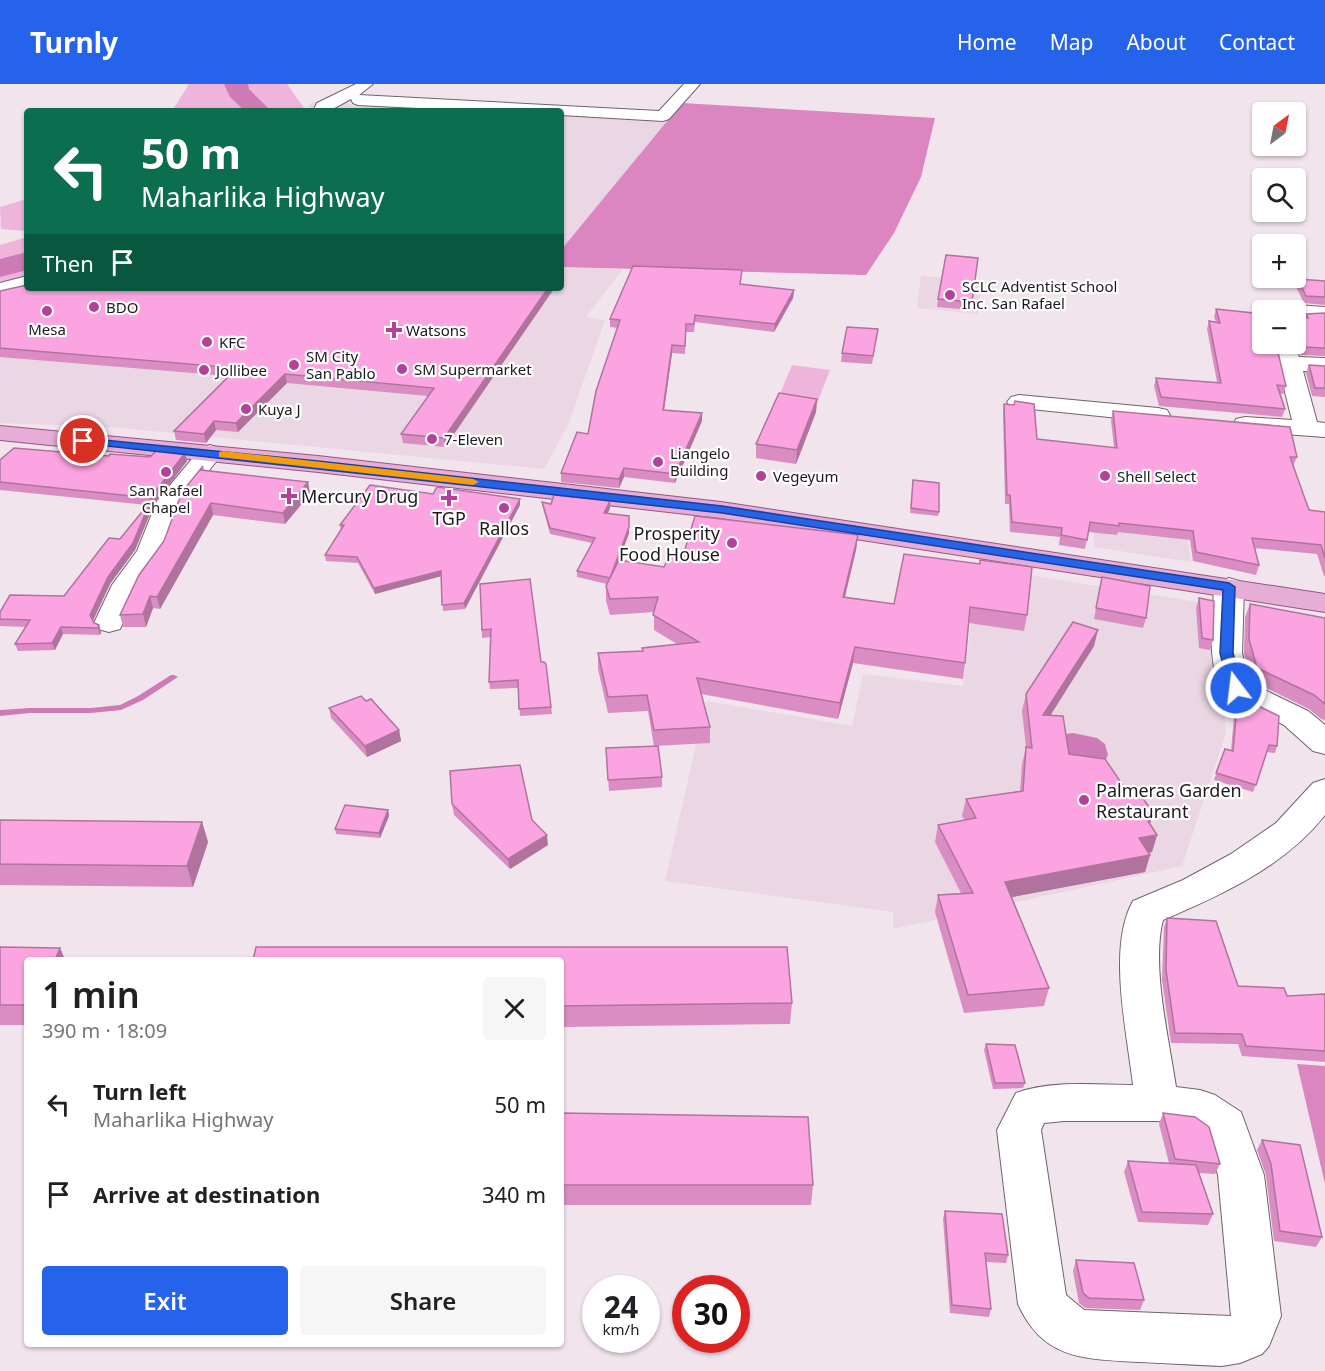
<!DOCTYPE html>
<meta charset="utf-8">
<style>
body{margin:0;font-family:"Noto Sans",sans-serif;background:#f6f6f6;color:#202124;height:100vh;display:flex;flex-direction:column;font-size:22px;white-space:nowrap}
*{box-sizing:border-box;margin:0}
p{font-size:20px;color:#757577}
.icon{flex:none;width:33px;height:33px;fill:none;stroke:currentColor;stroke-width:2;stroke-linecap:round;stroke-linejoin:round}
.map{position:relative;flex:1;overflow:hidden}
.side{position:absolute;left:24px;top:873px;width:540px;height:390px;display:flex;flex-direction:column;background:#fff;border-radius:6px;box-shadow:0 2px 4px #0004}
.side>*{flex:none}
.banner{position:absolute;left:24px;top:24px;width:540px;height:183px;border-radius:6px;box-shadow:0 2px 4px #0004;background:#0b6e4f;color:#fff;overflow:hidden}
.needle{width:39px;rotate:32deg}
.tools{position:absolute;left:1252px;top:18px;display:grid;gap:12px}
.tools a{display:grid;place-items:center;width:54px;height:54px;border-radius:6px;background:#fff;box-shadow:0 2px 4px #0004;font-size:30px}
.speed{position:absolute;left:582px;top:1191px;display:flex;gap:12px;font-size:30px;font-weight:700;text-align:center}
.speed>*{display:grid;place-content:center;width:78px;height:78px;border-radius:50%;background:#fff;box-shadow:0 2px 4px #0004;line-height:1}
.speed small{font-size:15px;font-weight:400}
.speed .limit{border:9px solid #d22;background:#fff;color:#111}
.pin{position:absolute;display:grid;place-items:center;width:51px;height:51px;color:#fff;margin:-26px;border:3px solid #fff;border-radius:50%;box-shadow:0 2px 6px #0007}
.me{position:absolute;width:66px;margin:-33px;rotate:345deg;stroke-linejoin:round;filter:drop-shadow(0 0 4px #0008)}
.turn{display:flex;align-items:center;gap:21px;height:126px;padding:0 18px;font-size:27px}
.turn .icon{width:78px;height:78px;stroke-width:2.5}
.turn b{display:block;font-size:42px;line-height:51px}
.then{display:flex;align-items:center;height:57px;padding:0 18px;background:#0003;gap:12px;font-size:22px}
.round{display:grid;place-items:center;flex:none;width:63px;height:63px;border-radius:6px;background:#f6f6f6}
.headline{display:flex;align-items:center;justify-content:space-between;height:102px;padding:0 18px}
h1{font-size:36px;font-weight:600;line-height:45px}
.action{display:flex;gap:12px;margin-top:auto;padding:12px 18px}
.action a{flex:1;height:69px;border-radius:6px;background:#2563eb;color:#fff;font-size:24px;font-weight:600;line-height:69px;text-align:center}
.action a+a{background:#f6f6f6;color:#202124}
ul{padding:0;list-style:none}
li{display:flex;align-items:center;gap:18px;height:90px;padding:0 18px}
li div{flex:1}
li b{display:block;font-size:22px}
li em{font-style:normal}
header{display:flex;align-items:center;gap:36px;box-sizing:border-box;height:84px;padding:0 30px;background:#2563eb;color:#fff}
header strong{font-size:28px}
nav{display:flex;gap:33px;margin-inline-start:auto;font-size:21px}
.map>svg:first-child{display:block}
</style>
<header>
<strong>Turnly</strong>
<nav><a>Home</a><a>Map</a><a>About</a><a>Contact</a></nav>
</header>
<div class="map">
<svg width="1325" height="1287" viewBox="0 0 1325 1287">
<rect width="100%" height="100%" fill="#f2e4ed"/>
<g fill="#ebd6e3">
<path d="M312,18L487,27H305Z"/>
<path d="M561,31L670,36L561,166Z"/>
<path d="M561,183L623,185L586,233L605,236L568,341L544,385L110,343L0,339V199L27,191V204H561Z"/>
<path d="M921,192L982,197L978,230L917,224Z"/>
<path d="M1091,363L1176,372L1191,478L1094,463Z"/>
<path d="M978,483L1216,521L1226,649L1182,782L893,845V828L665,797L706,617L852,642L863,590L963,602Z"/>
</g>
<g fill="#efb4dc">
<path d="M189,0H287L306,27H172Z"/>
<path d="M27,115V147L1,145L0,123Z"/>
<path d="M27,153V191L0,199V161Z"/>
<path d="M792,281L830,286L816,322L777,317Z"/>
</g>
<g fill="#db85c1">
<path d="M682,19L935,34L921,93L894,149L866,191L561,183V166Z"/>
<path d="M1297,980L1325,982V1100Z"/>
</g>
<path fill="#ce7ab6" d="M1073,649L1097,654L1105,660L1108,671L1103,681L1069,672L1066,650Z"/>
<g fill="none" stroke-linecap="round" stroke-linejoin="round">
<path fill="#ce7ab6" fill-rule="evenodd" d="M171,591H174L178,593L143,616L121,626L91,629H30L0,632V626L30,624H91L120,621L138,612Z"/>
<g fill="#ce7ab6" fill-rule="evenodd">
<path d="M224,0H248L249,5L271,27H245L230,13Z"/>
<path d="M27,168V186L0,193V175Z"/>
</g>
<defs>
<g id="minor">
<path d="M356,0H373L359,11L659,27L684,0H700L669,35L663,37L561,31V27H478L358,21L353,19L351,15L329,27H313L317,19Z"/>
<path d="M27,192L28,204L0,211V199Z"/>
<path d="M1296,221L1325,223V235L1296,233V226H1286L1288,222Z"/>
<path d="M1273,260H1295L1299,273L1325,274V288L1303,287L1317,338L1325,339V353L1245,347L1236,345L1233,340L1236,335L1245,333L1292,336Z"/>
<path d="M1019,311L1158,324L1167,326L1170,331L1167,336L1158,338L1011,323L1007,318L1011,313Z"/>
<path d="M210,361L219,364L223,369L183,419L165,468L141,502L120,545L109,548L98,545L94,539L112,501L137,467L157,417L201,364Z"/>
<path d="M1229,494L1239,497L1244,503L1242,569L1250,599L1308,627L1325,641V670L1313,667L1284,641L1225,611C1205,581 1213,537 1214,503L1219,497Z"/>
<path d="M1325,695V731C1285,782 1222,811 1163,836C1151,881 1169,955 1176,1003L1200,1006L1215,1011L1241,1028L1264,1091L1281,1232L1269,1262L1262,1270L1240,1279L1222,1282C1194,1281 1166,1279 1138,1278C1085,1275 1043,1276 1018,1220L997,1046L1016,1009C1052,996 1095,1001 1133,1001C1127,948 1107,863 1133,817L1183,796L1231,770L1276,739L1313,699ZM1064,1037H1157L1191,1041L1206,1052L1218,1091L1231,1232L1084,1226L1066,1211L1041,1046L1044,1039Z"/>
</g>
<path id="major" d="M0,342L318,372L721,418L1325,510V528L721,434L318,388L0,356Z"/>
</defs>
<use href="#minor" stroke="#6f636b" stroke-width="2"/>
<use href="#major" stroke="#955683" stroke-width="2"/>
<use href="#minor" fill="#fff" fill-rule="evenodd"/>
<use href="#major" fill="#e6add6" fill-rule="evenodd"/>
</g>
<g fill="#d98dc2">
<path d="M978,174L971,226L937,223L938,215Z"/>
<path d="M741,193L740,200L794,206L793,214L774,248L695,238L694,248H686L685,270L672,269L664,326L702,337L675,399L624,393L619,404L561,398V389L588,350L618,244L610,243V235Z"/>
<path d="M1298,195L1325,197V221L1304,219L1296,203Z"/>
<path d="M553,206L445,363L403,359L401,350L428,312L287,299L238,348L216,346L206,359L176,356L174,347L229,292L0,273V207Z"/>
<path d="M1216,225L1286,302L1283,310H1280L1285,325L1282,333L1159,322L1154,302L1156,294L1217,298L1207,245L1209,237L1216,238L1214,233Z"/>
<path d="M1325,229V272L1301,271L1296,260V233L1305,234L1306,230Z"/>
<path d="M878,245L872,280L841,278L842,269Z"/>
<path d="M1309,281L1325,282V313L1312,312L1306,289Z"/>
<path d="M817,315L816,328L796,380L756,374V360Z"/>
<path d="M1004,320L1037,355L1114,364L1111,336L1113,327L1297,373L1293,382L1309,426L1325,428V492H1324L1317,470L1254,464L1259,481L1256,491L1193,477L1190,456L1118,448L1117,451L1088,448L1085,465L1059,461L1060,453L1010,448L1009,420H1005L1003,328Z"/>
<path d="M185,369L187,377L153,422H151L152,425L135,466L110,500L93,537L94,539L99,541L101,548L100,551L63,550L55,566L18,567L15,560L26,543L0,542V528L64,512L120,455L147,421L0,406V376L109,372L150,373Z"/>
<path d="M203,382L204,386L308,398L310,410L285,440L213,431L160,525L153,524L146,543H123L120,531L164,457Z"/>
<path d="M913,396L939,428L938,432L910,429Z"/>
<path d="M610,417V424L608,429L629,432V449L619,476L664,483L682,475L858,451L856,466L845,513L894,520L904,470L1027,531L1024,547L969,539L965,579L963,595L853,579L838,635L701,610L710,643V659L654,662L648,627L608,629L598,585V569L642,567V564L677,560L654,546V528L610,531L606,517V502L607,500L577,493V487L592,459L550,450L543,424L542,418L551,420Z"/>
<path d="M520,421L465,525L443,527L441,492L375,510L358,479L326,477L325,471L341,446L340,441Z"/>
<path d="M1102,493L1146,534L1143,544L1094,535Z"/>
<path d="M480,500L541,578L546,580L552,630L520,632L518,604L490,605L489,598L491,553L482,554Z"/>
<path d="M1199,514L1213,556L1210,566L1199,564L1196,524Z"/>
<path d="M1250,520L1325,534V636L1321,635L1309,625L1252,597L1244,569L1245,533Z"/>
<path d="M1094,562L1050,631L1069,670L1126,706L1153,729L1150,740L1157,751L1152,768L1149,769L1150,771L1145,788L1012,813L1049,904L1044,922L964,929L935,828L938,811L961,809L935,758L938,741L965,736L962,732L966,715L1020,707L1022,680L1026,663L1022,627L1026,610Z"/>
<path d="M1238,612L1277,662L1275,669L1267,668L1253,708L1214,696L1225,665L1231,667L1235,620Z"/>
<path d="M329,624L399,646L401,657L367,673L331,634Z"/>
<path d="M606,664L662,693V703L609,707Z"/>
<path d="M452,720L532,736L548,761L510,785L454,731Z"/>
<path d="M388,726L389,732L380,754L336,750L335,745Z"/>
<path d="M0,736L202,738L208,758L193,803L0,801Z"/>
<path d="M1167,834L1238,902L1287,912L1325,910V978L1242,972L1238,960L1171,959L1162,896L1164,843Z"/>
<path d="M0,863L60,864L65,876H27V941H0Z"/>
<path d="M561,876L792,919L790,940L561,943Z"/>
<path d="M986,960L1025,999L1023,1004L993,1005L984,966Z"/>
<path d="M561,1029L813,1101L811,1121H561Z"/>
<path d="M1163,1029L1220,1080L1215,1090L1199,1089L1213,1130L1208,1141L1138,1138L1124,1088L1128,1077L1169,1079L1159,1040Z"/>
<path d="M1262,1056L1322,1153L1316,1163L1274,1157L1266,1091L1257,1066Z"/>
<path d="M945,1127L1008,1171L1006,1179L986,1178L991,1225L989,1233L950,1229L943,1135Z"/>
<path d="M1076,1176L1144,1216L1140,1226L1085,1224L1079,1219L1073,1187Z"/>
</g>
<g fill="#b0739e">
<path d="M548,204H553V206L445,363L444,354Z"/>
<path d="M794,206L793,214L774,248L775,240Z"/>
<path d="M672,261V269L663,334V326Z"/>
<path d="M285,290L287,299L238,348L236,339Z"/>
<path d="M817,315L816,328L796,380L797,366Z"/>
<path d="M702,329V337L675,399V390Z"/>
<path d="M214,337L216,346L206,359L204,350Z"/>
<path d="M185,369L187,377L153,422L150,414Z"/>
<path d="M624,384V393L619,404V395Z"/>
<path d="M308,398L310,410L285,440L283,429Z"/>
<path d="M520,415V421L465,525L464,519Z"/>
<path d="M610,417V424L605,435L604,429Z"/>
<path d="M150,418L152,425L135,466L110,500L92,538L90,531L108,493Z"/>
<path d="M211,419L213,431L160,525L157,513Z"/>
<path d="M629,443V449L611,500V494Z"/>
<path d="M858,451L856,466L841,528L843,513Z"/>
<path d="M441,487L442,492L375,510L374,504Z"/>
<path d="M150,512L153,524L146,543L143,530Z"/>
<path d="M99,541L101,548L100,551L98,544Z"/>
<path d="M61,543L63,550L55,566L52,559Z"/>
<path d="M1098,546L1094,562L1040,648L1043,631Z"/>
<path d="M855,563L853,579L838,635L840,619Z"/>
<path d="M399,646L401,657L367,673L365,662Z"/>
<path d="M388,726L389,732L380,754L379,749Z"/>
<path d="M1153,729L1148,746L1144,731Z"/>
<path d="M202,738L208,758L193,803L187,782Z"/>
<path d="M547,751L548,761L510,785L508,775Z"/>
<path d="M1157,751L1152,768L1134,771L1139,754Z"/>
<path d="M1150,771L1145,788L1002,815L1005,798Z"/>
<path d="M60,864L65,876H55Z"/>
</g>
<g fill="#fca4e1" stroke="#b0739e" stroke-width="1.5">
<path d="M946,171L978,174L972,218L938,215Z"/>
<path d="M633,182L742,186L740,200L794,206L775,240L695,231L694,240H686L685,262L672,261L663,326L702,329L675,390L624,384L619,395L561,389L577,348L588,350L596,307L620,236L610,235Z"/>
<path d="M1298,195L1325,197V213L1306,212Z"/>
<path d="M27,201V204H548L444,354L401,350L434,304L285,290L236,339L214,337L204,350L174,347L237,284L0,264V207Z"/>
<path d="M1216,225L1263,230V260H1276L1286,302L1277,301L1285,325L1161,313L1156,294L1221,299L1209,237L1220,239Z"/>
<path d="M1325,229V264L1303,263L1297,250H1296V233L1308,234L1306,230Z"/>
<path d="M847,243L878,245L873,272L842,269Z"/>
<path d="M1309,281L1325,282V304H1315Z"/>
<path d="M779,309L817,315L797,366L756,360Z"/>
<path d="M1015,317L1034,320L1037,355L1117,364L1113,327L1290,343L1297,373H1290L1309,426L1325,428V474L1321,461L1252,454L1259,481L1196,468L1193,447L1119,439V442L1090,438L1087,456L1061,451L1062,444L1012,438L1010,411H1007L1004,320L1014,321Z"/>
<path d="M14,364L109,372L110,370L150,373L157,366L185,369L150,414L0,398V376Z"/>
<path d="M203,382L201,386L308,398L283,429L211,419L157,513L150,512L143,530L120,531L139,491L164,457L182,408Z"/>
<path d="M913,396L939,399V428L911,424Z"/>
<path d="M370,401L433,410L437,403L520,415L464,519L442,521L441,487L374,504L357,473L325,471L344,441H340Z"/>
<path d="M554,411L610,417L604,429L629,432V443L610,494L577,487L595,454L550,444L542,418L551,420Z"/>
<path d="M150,418L133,459L108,493L90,531L94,539L99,541L98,544L61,543L52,559L15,560L30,536L0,535V528L10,511L64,512L109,454L120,455Z"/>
<path d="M695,432L858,451L843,513L894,520L904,470L980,480V476L1032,483L1027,531L970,523L965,579L855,563L840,619L697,594L710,643L654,646L647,611L608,613L598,569L643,567L642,564L699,558L653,531L658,513L610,515L606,502L619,476L664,483L669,472L682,475Z"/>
<path d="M1102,493L1150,502L1146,534L1096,524Z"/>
<path d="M530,495L541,578H544L546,580L551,623L519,625L518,596L489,598L491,545L482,546L480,500Z"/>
<path d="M1199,514L1214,517L1213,556L1202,554Z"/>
<path d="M1250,520L1325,534V620L1314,611L1257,584L1249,555Z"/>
<path d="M1073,538L1098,546L1043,631L1063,632L1069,670L1105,675L1126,706L1138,707L1153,729L1144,731L1157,751L1139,754L1150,771L1005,798L1049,904L968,911L938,811L973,809L938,741L976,734L966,715L1023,707L1026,663L1032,664L1026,610Z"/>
<path d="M361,612L366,617L371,615L399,646L365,662L329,624Z"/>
<path d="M1238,612L1279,632L1277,662L1269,661L1256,701L1216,689L1225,665L1233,667Z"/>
<path d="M658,662L662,693L608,696L606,664Z"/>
<path d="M520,681L532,736L547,751L508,775L452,720L450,687Z"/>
<path d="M345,721L388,726L379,749L335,745Z"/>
<path d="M0,736L202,738L187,782L0,780Z"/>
<path d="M1167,834L1216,837L1238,902L1284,904L1287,912L1325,910V967L1246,962L1242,950L1175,949L1166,886Z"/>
<path d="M0,863L60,864L55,876H27V921H0Z"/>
<path d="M256,863H787L792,919L561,922V876H253Z"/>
<path d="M986,960L1015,961L1025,999H995Z"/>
<path d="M561,1029L808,1033L813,1101H561Z"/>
<path d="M1163,1029L1195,1033L1209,1043L1220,1080L1175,1075Z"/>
<path d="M1262,1056L1300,1061L1322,1153L1280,1147L1271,1080Z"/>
<path d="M1128,1077L1196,1081L1213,1130L1142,1128Z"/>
<path d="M945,1127L1002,1130L1008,1171L985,1169L991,1225L952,1221Z"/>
<path d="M1076,1176L1134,1179L1144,1216L1089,1214L1083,1209Z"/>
</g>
<path fill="#2563eb" stroke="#184099" stroke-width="1.5" d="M83,354L318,377L722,422L1229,499L1235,503L1233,569L1243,604L1236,609L1229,604L1220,569L1223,506L722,429L80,359V355Z"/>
<path fill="#f59e0b" d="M223,367L473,395L479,398L473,401L219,373V368Z"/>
<g fill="#b54099" stroke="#fff" stroke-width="2">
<circle cx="950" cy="211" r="6"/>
<circle cx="94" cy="223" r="6"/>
<circle cx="47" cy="227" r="6"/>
<path d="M391 237h6v6h6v6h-6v6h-6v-6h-6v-6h6z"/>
<circle cx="207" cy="258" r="6"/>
<circle cx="294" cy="281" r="6"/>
<circle cx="402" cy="285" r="6"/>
<circle cx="204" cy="286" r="6"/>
<circle cx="246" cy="325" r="6"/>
<circle cx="432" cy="355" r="6"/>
<circle cx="658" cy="378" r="6"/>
<circle cx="166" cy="388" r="6"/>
<circle cx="761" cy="392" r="6"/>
<circle cx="1105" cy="392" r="6"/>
<path d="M286 403h6v6h6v6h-6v6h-6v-6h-6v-6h6z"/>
<path d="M446 405h6v6h6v6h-6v6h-6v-6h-6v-6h6z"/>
<circle cx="504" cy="424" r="6"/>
<circle cx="732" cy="459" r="6"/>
<circle cx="1084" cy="716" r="6"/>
</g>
<g text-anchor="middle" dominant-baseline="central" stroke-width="4.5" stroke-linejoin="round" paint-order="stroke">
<g font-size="15" fill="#1e191c" stroke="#fff" text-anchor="start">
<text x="962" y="202">SCLC Adventist School<tspan x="962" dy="17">Inc. San Rafael</tspan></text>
<text x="106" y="223">BDO</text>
<text x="47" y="245" text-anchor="middle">Mesa</text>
<text x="406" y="246">Watsons</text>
<text x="219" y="258">KFC</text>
<text x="306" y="272">SM City<tspan x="306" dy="17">San Pablo</tspan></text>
<text x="414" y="285">SM Supermarket</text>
<text x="216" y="286">Jollibee</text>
<text x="258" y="325">Kuya J</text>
<text x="444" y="355">7-Eleven</text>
<text x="670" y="369">Liangelo<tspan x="670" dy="17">Building</tspan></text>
<text x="773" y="392">Vegeyum</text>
<text x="1117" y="392">Shell Select</text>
<text x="166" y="406" text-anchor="middle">San Rafael<tspan x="166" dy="17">Chapel</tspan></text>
</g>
<g font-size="18" fill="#1e191c" stroke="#fff" text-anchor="start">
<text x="301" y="412">Mercury Drug</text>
<text x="449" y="434" text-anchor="middle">TGP</text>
<text x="504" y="444" text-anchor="middle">Rallos</text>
<text x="720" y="449" text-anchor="end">Prosperity<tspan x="720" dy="21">Food House</tspan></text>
<text x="1096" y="706">Palmeras Garden<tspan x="1096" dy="21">Restaurant</tspan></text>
</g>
</g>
</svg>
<div class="tools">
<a><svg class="needle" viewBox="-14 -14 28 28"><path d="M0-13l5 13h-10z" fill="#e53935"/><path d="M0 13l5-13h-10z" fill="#757577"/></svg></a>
<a><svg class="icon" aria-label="search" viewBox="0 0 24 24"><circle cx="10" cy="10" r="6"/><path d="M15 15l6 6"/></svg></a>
<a>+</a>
<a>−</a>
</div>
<div class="speed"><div>24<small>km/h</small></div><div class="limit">30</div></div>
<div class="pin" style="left:83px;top:357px;background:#d93025"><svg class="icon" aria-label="arrive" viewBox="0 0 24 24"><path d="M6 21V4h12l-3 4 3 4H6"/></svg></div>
<svg class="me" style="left:1236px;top:604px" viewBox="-20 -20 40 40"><circle r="17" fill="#2563eb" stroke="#fff" stroke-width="3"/><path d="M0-11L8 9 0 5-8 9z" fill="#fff"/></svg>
<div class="banner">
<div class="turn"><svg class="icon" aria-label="left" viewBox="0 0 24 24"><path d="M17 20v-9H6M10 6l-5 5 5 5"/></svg><div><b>50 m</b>Maharlika Highway</div></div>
<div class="then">Then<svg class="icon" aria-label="arrive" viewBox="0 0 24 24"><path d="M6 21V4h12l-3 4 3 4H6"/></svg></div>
</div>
<section class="side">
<div class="headline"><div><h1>1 min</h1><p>390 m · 18:09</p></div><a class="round"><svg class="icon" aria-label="close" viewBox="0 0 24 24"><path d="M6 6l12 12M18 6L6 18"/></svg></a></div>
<ul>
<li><svg class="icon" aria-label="left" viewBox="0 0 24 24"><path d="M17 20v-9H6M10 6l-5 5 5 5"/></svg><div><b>Turn left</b><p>Maharlika Highway</p></div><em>50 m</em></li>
<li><svg class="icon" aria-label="arrive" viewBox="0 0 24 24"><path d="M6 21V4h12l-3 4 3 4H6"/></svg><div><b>Arrive at destination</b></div><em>340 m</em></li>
</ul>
<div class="action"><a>Exit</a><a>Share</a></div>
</section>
</div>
